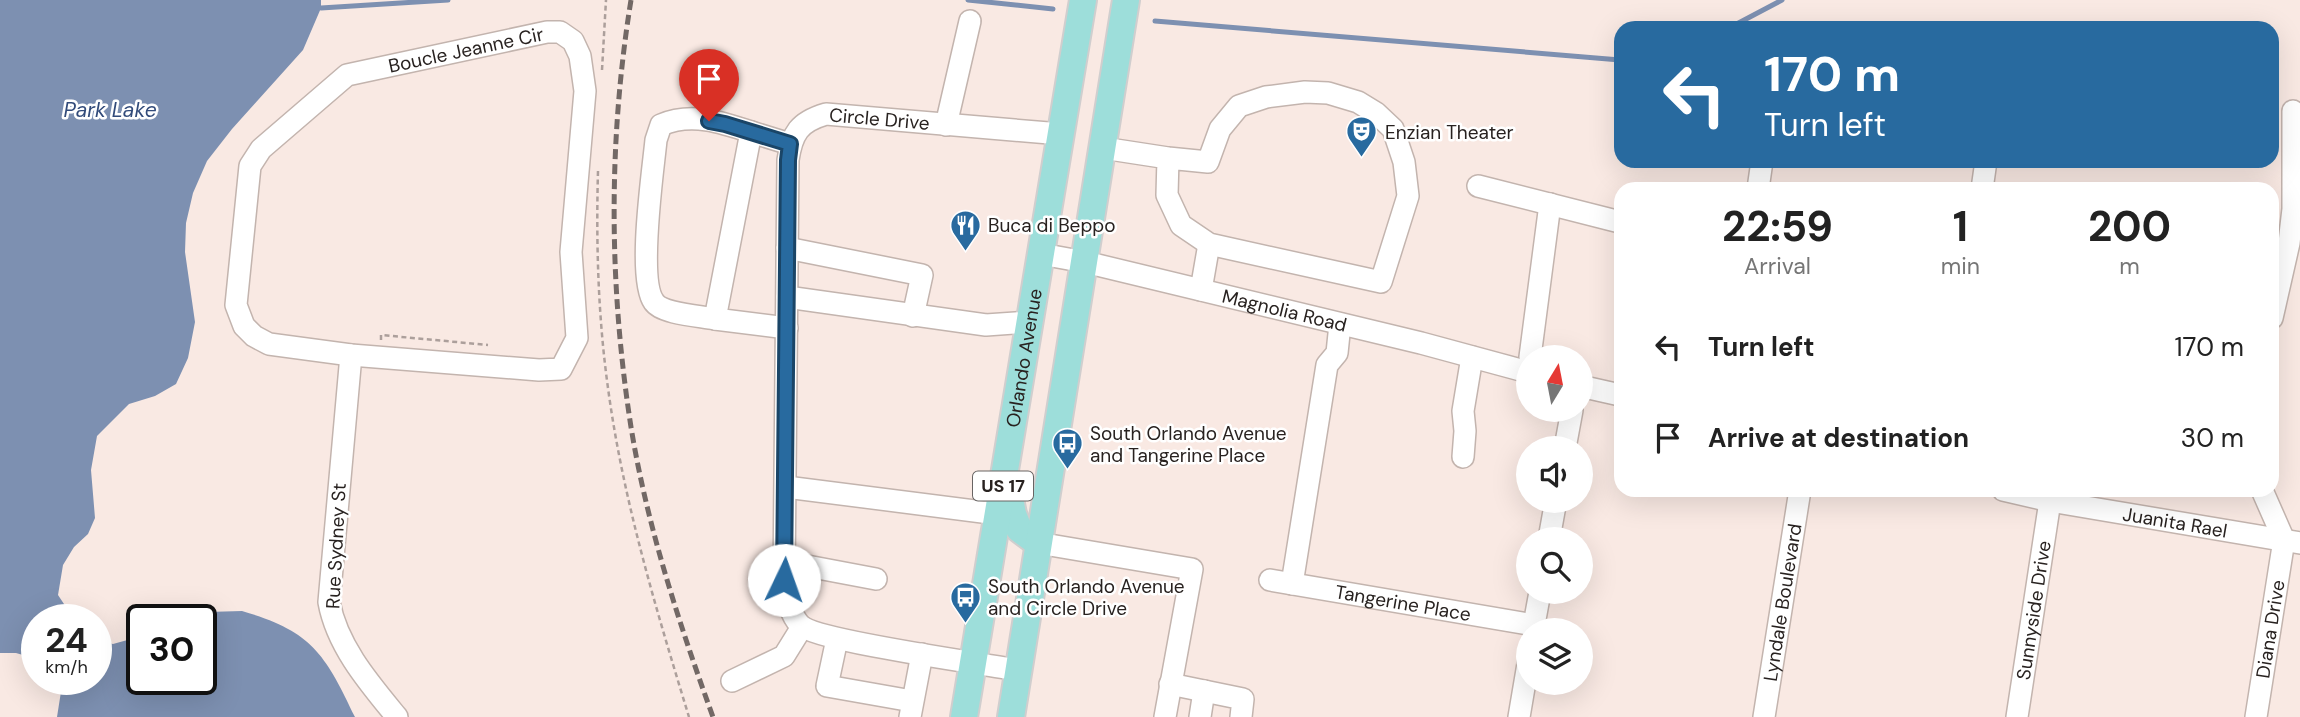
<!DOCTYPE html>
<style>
body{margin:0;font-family:"DM Sans",sans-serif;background:#f2f2f2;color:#222;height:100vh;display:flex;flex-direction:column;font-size:26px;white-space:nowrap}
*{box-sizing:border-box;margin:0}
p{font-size:23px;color:#767676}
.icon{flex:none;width:38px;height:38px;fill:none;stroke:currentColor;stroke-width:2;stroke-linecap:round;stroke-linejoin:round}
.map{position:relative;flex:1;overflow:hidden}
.panel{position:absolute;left:1614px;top:182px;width:665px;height:315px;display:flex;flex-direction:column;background:#fff;border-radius:21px;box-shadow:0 7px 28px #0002}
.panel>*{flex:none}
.guide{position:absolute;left:1614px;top:21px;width:665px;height:147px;border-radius:21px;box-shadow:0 7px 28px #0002;background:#286a9f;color:#fff;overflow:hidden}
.needle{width:46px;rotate:10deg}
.controls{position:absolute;left:1516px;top:345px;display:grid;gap:14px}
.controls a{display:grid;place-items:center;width:77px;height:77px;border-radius:50%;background:#fff;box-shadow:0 7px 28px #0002;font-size:35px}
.speed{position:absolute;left:21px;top:604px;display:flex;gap:14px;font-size:35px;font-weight:700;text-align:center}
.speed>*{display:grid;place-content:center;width:91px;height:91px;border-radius:50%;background:#fff;box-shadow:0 7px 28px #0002;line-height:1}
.speed small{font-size:18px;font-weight:400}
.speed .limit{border:4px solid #111;border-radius:10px;background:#fff;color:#111}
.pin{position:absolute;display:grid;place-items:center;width:60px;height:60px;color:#fff;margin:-72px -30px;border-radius:50% 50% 50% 0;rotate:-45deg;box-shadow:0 0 7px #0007}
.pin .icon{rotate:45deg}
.me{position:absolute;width:77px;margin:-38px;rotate:3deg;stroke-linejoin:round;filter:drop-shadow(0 0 5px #0008)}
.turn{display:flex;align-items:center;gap:24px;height:147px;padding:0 35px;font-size:32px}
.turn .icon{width:91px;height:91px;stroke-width:2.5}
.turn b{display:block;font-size:49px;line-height:60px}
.eta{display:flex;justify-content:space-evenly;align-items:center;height:119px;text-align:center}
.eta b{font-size:42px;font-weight:700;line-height:49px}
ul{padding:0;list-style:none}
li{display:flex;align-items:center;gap:21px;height:91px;padding:0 35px}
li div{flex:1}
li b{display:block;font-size:26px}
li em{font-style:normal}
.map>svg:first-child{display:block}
</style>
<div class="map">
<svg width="2300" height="717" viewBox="0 0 2300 717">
<rect width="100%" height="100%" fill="#f9e9e3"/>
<g fill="#7d90b1">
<path d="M0,0H321V8L303,50L232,129L207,161L193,193L186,223L185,252L195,322L188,358L176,384L155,396L129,404L97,436L91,470L95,518L88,534L74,547L63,565L58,595L74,619L37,620V659L16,653H0Z"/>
<path d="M242,611C312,631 325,654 355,717H57L63,679H96V640L113,644L142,636V679H201V620L189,619L207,612Z"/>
</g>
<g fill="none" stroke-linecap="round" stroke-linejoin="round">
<g stroke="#7d90b1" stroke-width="5">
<path d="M968,0L1053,9"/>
<path d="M321,8L448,0"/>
<path d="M1155,21L1620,60"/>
<path d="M1729,28L1782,0"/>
</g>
<defs>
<g id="minor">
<path d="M547,32H560L573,41L580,56L585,91L571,252L577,338L561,369L539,370L351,355L269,344L254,336L244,326L236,305L250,166L261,149L347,75Z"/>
<path d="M946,125L970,21"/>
<path d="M1103,148L1168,158L1167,195L1181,225L1209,244L1381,282L1408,196L1404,162L1393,129L1376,113L1358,102L1328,93L1305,92L1266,97L1239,106L1220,129L1208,162L1168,158"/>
<path d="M1478,186L1616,221"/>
<path d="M1758,189L1762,161"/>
<path d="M1982,189L1986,161"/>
<path d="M787,248L922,275L913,316"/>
<path id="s1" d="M1041,254L1085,262L1421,343L1528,372"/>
<path d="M1201,290L1209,244"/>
<path d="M787,297L986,325L1030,322"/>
<path d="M2272,318L2289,243L2293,209V111"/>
<path d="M715,319C701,316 662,314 654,302C637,279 653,171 656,140L661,125C691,112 721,122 751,132"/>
<path d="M787,328L715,319L751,132L790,144"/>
<path d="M351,355L329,602C337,646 369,683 397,717"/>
<path d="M1530,357L1550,204"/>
<path d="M1580,386L1620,395"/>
<path d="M1565,448L1572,410"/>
<path d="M1463,457L1465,431L1463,411L1472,357"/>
<path d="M786,487L998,514"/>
<path id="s2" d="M2003,490L2050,501L2300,543"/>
<path d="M1549,539L1556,500"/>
<path d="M1038,543L1192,569L1165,717"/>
<path d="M786,562L876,579"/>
<path id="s3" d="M1270,580L1534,625"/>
<path d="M1292,584L1327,365L1337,353L1340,324"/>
<path d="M1533,630L1540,592"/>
<path d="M837,639L827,686L912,701"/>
<path id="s4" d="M1018,670C985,664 816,641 800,625C789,613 787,596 784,580L788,160C792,133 799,122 826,114L1061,134"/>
<path d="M732,681L784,656L802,627"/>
<path d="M1170,684L1243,699L1241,717"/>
<path d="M910,717L922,654"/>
<path d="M1200,717L1204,691"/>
<path d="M1519,717L1528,664"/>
<path id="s5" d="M1764,717L1800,490"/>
<path id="s6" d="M2017,717L2050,501"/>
<path id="s7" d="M2256,717L2284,540L2262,490"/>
</g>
<g id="major">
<path d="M1007,484L1013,514L1019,529L1038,543"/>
<path id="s8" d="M964,717L1083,0"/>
<path d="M1011,717L1126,0"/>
</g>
</defs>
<use href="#minor" stroke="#c3b4ae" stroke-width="24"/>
<use href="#major" stroke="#d0cece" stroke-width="30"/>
<g stroke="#ac9f9b" stroke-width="2.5" stroke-dasharray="5 3.5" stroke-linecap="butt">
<path d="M602,70L606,0"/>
<path d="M598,171C596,243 598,316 608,388C623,500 656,609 689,717"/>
<path d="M381,340V335L488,345"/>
</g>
<use href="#minor" stroke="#fff" stroke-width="21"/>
<use href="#major" stroke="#9ddeda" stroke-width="26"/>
<path stroke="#726865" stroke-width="5" stroke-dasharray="10 5" stroke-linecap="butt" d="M631,0C608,142 609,286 631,427C647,526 679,623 713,717"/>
</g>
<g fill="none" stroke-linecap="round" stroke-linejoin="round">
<defs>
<path id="route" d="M709,121L725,124L790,144L788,160L784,580"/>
</defs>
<use href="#route" stroke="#1a4567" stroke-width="18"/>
<use href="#route" stroke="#286a9f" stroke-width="12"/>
</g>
<defs>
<symbol id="theatre-pin" viewBox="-11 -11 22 30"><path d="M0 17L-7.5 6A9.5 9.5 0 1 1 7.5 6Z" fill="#286a9f" stroke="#fff"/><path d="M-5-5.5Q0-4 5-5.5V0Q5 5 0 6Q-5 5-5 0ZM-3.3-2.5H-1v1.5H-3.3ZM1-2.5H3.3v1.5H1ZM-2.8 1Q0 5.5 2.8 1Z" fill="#fff"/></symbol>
<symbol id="restaurant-pin" viewBox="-11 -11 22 30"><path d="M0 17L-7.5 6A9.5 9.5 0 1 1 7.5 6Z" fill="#286a9f" stroke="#fff"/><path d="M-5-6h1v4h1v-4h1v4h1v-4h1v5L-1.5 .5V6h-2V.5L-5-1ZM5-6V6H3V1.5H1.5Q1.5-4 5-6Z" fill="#fff"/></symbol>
<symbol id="bus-pin" viewBox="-11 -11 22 30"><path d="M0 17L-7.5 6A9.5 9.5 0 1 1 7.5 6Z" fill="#286a9f" stroke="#fff"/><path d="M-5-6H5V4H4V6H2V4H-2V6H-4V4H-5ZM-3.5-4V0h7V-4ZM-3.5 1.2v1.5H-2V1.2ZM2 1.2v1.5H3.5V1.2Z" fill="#fff"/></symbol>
</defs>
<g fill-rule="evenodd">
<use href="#theatre-pin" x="1344" y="114" width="35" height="47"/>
<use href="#restaurant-pin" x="948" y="208" width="35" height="47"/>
<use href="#bus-pin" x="1050" y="426" width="35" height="47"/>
<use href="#bus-pin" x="948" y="580" width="35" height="47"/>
</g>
<g text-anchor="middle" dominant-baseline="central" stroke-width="5" stroke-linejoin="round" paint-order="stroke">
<rect fill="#fff" stroke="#686463" stroke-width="2" x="973" y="471.5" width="60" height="29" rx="5"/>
<g font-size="18" font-weight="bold" fill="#282220">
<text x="1003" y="486">US 17</text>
</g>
<g font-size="19" fill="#282220" stroke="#fff">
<text transform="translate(466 50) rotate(-12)">Boucle Jeanne Cir</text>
<text stroke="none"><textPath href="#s4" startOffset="810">Circle Drive</textPath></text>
<text stroke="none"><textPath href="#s1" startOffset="250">Magnolia Road</textPath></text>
<text stroke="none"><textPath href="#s8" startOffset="364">Orlando Avenue</textPath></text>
<text stroke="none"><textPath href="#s2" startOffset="175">Juanita Rael</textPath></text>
<text transform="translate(336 546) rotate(-87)">Rue Sydney St</text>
<text stroke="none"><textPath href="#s3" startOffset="135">Tangerine Place</textPath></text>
<text stroke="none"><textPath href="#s5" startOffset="116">Lyndale Boulevard</textPath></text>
<text stroke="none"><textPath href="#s6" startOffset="108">Sunnyside Drive</textPath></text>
<text stroke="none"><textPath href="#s7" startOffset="89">Diana Drive</textPath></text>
</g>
<g font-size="19" fill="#282220" stroke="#fff" text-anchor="start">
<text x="1385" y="132">Enzian Theater</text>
<text x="988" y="225">Buca di Beppo</text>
<text x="1090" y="433">South Orlando Avenue<tspan x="1090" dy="22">and Tangerine Place</tspan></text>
<text x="988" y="586">South Orlando Avenue<tspan x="988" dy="22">and Circle Drive</tspan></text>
</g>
<g font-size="21" font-style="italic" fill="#324b7a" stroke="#fff">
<text x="110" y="110">Park Lake</text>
</g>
</g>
</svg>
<div class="controls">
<a><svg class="needle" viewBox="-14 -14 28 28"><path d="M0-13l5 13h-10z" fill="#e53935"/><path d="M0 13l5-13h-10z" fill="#767676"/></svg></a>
<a><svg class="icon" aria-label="sound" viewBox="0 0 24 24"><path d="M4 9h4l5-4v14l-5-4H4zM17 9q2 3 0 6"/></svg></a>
<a><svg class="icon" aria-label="search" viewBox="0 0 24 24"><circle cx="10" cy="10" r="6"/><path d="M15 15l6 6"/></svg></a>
<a><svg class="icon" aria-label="layers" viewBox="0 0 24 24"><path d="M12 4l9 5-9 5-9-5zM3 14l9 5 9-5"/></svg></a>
</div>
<div class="speed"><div>24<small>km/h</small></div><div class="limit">30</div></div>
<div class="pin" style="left:709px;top:121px;background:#d93025"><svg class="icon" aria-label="arrive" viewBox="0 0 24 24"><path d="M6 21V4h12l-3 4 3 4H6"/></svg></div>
<svg class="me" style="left:784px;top:580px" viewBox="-20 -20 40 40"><circle r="19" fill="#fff"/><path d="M0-13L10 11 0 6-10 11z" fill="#286a9f"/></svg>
<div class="guide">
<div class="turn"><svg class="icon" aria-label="left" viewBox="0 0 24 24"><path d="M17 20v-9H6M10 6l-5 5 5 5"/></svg><div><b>170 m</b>Turn left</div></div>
</div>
<section class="panel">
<div class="eta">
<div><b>22:59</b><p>Arrival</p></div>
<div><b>1</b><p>min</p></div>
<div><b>200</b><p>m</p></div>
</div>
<ul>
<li><svg class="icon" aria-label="left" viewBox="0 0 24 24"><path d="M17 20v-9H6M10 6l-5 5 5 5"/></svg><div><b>Turn left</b></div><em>170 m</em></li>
<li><svg class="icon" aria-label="arrive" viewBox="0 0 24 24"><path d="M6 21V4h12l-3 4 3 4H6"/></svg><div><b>Arrive at destination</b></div><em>30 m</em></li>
</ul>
</section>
</div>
